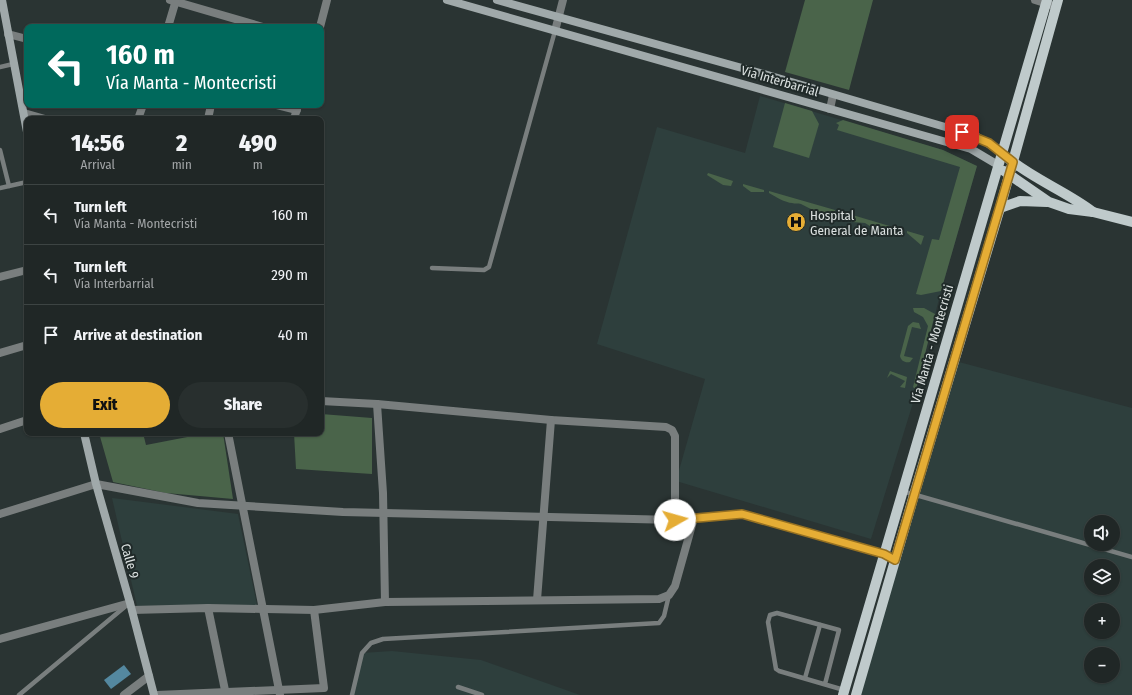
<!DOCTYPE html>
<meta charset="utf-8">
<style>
body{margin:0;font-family:"Fira Sans Condensed",sans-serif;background:#282f2e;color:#f1f3f6;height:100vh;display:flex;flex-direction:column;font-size:15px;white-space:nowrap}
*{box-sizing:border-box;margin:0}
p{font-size:13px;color:#a2a5a7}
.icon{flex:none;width:22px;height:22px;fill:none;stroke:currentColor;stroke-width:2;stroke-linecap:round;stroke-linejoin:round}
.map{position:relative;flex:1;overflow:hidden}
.details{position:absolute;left:24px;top:116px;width:300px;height:320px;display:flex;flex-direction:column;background:#202726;border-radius:8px;box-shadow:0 1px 3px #0004,0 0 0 1px #3d4443}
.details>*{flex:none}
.guide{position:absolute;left:24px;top:24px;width:300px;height:84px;border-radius:8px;box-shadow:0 1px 3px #0004,0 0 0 1px #3d4443;background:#00695c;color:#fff;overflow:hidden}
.controls{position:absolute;left:1084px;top:515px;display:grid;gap:8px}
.controls a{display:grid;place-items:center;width:36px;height:36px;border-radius:50%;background:#202726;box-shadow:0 1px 3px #0004,0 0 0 1px #3d4443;font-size:20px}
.pin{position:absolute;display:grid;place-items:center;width:34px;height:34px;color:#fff;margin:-17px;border-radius:8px;box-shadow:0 2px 6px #0006}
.me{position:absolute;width:44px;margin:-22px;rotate:83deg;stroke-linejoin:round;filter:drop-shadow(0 0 3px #0008)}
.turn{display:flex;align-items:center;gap:14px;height:84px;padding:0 16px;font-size:18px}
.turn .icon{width:52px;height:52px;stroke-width:2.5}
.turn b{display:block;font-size:28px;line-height:34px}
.eta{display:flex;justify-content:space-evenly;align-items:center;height:68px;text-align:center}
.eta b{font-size:24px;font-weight:800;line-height:28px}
.primary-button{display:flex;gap:8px;margin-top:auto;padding:8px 16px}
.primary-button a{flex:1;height:46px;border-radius:24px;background:#e5ad35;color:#111;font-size:16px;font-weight:800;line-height:46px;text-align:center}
.primary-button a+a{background:#282f2e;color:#f1f3f6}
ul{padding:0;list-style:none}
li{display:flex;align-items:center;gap:12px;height:60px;padding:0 16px;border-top:1px solid #3d4443}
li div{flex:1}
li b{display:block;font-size:15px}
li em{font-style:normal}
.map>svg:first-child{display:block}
</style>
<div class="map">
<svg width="1132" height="695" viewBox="0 0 1132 695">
<rect width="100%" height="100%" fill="#2a3433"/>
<g fill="#2e3f3d" fill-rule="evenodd">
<path d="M760,96L943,150L977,166L941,291L912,406L871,539L676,481L705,379L597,344L657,127L745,153Z"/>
<path d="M959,362L1132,408V695H859ZM1091,522H1113V544H1091ZM1091,566H1113V588H1091ZM1091,610H1113V632H1091ZM1091,654H1113V676H1091Z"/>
<path d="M112,498L238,514L257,605L137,606Z"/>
<path d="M392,651L481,660L580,695H350L362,653Z"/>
</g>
<g fill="#4a644a">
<path d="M805,0H873L849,90L785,72Z"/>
<path d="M785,103L812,111L819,124L809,158L773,147Z"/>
<path d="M843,120L943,150L977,166L941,291L921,295L916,294L932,239L939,240L960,167L837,130L839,125L836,123Z"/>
<path d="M708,173L733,181L731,186L723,185L707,175Z"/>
<path d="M743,184L764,190V192H751L743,186Z"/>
<path d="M769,191L835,210V212C819,213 814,211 801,204C798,203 795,204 792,203C786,203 774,196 769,193Z"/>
<path d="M839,211L903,230L889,232L886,230H876L865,223L852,222L838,214Z"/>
<path d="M907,231L924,236L921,245L907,233Z"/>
<path d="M913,308H924L935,314L916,390L913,387L928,326L923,317L914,312Z"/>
<path d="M913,322L919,323L921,329L912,327L904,356L913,358L910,362C905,363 901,361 900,356L908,326Z"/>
<path d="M890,371L907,377L905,388L900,387L905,381L891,374L887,378Z"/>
<path d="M321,414L372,418V474L296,469L294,433H321Z"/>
<path d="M99,433H143L146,445L208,433H223L233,499L166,493L113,482Z"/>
</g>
<path fill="#5488a0" d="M124,665L131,674L111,689L104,680Z"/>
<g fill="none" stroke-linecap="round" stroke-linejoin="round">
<g stroke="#797e7e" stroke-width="4.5">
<path d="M0,67L13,64"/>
<path d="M0,150L9,186"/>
<path d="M0,188L27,182"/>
<path d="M432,268L484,270L489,267L555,31"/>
<path d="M902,491L1132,557"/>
<path d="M805,678L820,625"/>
<path d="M825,684L839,630L777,613L770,615L768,622L776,669L779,671L844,690"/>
<path d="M458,687L482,695"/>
<path d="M19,695L127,605"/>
<path d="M352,695L362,653L371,643L383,639L659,623L664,616L669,595"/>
</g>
<g stroke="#797e7e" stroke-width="8">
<path d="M170,0L263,27"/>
<path d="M1035,0L1051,5"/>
<path d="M168,27L176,0"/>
<path d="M320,27L327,0"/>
<path d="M555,31L563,0"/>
<path d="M8,34L27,39"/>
<path d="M277,105L297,110"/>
<path d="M830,109L833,95"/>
<path d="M24,113L45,119"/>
<path d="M138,119L143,105"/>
<path d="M208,119L211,105"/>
<path d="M294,119L298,105"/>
<path d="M0,277L27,270"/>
<path d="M0,353L27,345"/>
<path d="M321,401L377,404L551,420L666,427L672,430L675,436V520"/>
<path d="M377,404L383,493L385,602"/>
<path d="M0,429L27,420"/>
<path d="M228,433L280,695"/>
<path d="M0,514L96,484L198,503L343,512L675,520L742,514L884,554L895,559"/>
<path d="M537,600L551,420"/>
<path d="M208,608L226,695"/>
<path d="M132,610L208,608L314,610L385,602L659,599L669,595L675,586L694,518"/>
<path d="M0,639L130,603"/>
<path d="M124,695L149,676"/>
<path d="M157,695L324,688L314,610"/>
</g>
<g stroke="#a0a9aa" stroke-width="8">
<path d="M2,0L27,132"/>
<path d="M447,0L971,149L998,165"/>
<path d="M497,0L771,76L976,136L1001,152"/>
<path d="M84,433L96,484L130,603L154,695"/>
</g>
<g stroke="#bfcacb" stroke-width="10">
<path d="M1009,159C1035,180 1067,192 1093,212"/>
<path d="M1004,171L1049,202L1069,209L1093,212L1132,222"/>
<path d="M1000,208L1020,201L1047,202"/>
<path d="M843,695L1047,0"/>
<path d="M856,695L914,495L1000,208L1058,0"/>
</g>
</g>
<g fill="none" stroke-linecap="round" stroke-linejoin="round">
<defs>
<path id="route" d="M675,520L742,514L884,554L895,560L1013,162L989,143L962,132"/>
</defs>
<use href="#route" stroke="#957022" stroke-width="10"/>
<use href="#route" stroke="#e5ad35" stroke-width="7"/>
</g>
<defs>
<symbol id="hospital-disc" viewBox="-11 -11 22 22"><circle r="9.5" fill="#e5ad35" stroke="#202a29"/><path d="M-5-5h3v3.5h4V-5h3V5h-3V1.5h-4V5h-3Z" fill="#111"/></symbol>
</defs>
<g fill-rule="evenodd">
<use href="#hospital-disc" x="785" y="211" width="22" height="22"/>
</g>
<g text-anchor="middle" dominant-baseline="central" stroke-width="4" stroke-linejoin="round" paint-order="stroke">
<g font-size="13" fill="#dbe1e0" stroke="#202a29">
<text transform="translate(780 81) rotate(16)">Vía Interbarrial</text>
<text transform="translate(932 344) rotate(-74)">Vía Manta - Montecristi</text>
<text transform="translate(130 561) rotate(74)">Calle 9</text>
</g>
<g font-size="13" fill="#dbe1e0" stroke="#202a29" text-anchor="start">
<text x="810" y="215">Hospital<tspan x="810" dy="15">General de Manta</tspan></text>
</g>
</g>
</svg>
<div class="controls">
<a><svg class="icon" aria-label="sound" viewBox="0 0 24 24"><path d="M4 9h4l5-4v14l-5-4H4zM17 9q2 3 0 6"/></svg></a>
<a><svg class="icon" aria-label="layers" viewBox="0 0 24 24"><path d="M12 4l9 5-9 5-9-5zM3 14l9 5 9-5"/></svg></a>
<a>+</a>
<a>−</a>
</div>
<div class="pin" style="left:962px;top:132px;background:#d93025"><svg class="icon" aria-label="arrive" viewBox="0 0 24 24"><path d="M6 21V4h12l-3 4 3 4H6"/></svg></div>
<svg class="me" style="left:675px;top:520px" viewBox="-20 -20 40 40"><circle r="19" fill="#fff"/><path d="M0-13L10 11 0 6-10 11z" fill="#e5ad35"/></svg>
<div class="guide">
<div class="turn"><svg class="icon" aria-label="left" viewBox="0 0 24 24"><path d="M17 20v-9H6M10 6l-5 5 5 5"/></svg><div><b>160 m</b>Vía Manta - Montecristi</div></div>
</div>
<section class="details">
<div class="eta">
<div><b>14:56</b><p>Arrival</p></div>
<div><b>2</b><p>min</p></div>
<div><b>490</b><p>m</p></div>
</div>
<ul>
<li><svg class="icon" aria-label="left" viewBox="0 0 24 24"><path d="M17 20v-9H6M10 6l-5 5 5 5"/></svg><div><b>Turn left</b><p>Vía Manta - Montecristi</p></div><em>160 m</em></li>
<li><svg class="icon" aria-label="left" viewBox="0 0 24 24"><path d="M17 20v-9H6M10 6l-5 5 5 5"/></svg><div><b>Turn left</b><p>Vía Interbarrial</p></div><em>290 m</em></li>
<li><svg class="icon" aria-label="arrive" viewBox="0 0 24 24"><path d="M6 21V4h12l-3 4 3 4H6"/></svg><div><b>Arrive at destination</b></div><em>40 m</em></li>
</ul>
<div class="primary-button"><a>Exit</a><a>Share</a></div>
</section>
</div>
